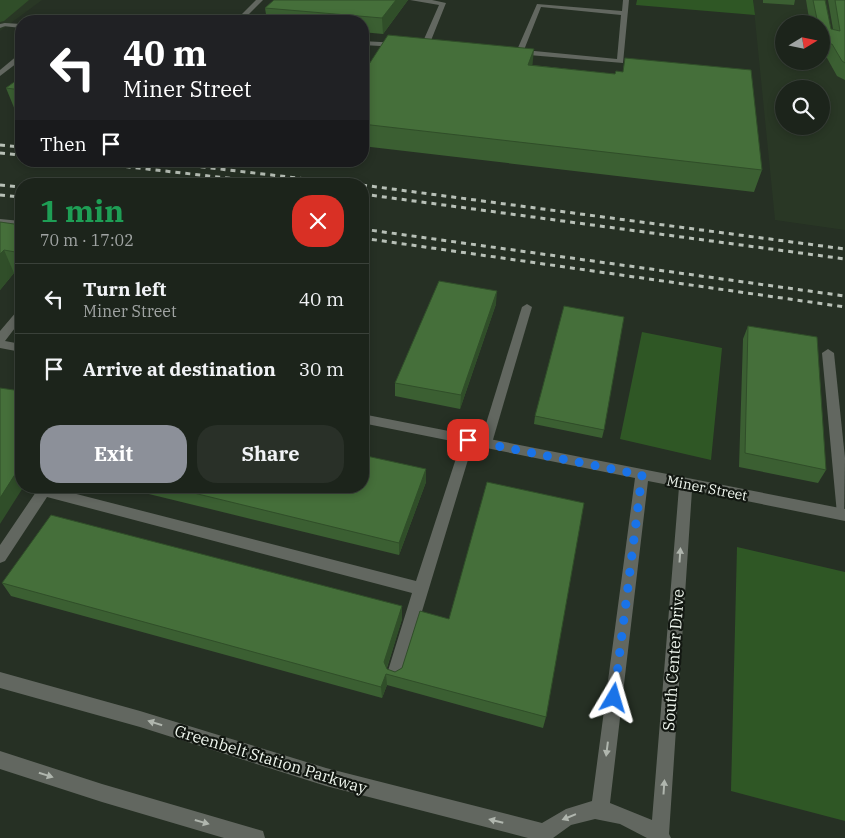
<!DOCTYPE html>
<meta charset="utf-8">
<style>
body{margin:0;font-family:"IBM Plex Serif",serif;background:#293028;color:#f1f3f6;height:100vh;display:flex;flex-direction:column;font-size:19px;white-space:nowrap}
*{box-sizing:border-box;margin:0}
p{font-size:16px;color:#a0a4a3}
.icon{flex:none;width:28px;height:28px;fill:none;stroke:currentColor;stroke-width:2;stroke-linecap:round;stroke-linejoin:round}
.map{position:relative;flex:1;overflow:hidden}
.sheet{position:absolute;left:15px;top:178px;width:354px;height:315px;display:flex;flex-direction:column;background:#1c241b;border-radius:20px;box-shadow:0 2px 8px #0003,0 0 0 1px #3a413a}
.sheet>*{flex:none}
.hud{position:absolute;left:15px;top:15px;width:354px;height:152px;border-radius:20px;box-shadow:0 2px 8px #0003,0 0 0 1px #3a413a;background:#202124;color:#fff;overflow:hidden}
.needle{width:32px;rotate:80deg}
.controls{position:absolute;left:775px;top:15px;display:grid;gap:10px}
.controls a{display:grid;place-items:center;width:55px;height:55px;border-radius:50%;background:#1c241b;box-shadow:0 2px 8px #0003,0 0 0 1px #3a413a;font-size:25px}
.pin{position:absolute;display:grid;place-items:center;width:42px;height:42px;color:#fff;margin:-21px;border-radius:10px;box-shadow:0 2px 8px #0006}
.me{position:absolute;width:55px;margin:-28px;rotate:7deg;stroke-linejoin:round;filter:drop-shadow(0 0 4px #0008)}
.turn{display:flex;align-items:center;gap:18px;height:105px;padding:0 25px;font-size:22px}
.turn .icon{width:65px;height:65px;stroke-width:2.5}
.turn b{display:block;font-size:35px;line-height:42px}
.then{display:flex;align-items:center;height:48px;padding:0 25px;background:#0003;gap:10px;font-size:19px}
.round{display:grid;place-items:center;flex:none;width:52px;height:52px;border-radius:20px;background:#293028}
.summary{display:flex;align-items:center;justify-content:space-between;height:85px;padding:0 25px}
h1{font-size:30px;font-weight:800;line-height:38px;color:#1e9e55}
.button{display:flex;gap:10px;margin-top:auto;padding:10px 25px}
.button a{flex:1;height:58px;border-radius:20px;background:#8c9099;color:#fff;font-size:20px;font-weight:800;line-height:58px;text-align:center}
.button a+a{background:#293028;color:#f1f3f6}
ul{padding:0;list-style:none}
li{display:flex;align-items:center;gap:15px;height:70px;padding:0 25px;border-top:1px solid #3a413a}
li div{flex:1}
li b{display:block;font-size:19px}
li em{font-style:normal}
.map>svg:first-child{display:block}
</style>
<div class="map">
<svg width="845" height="838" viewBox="0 0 845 838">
<rect width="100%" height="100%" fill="#263024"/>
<g fill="#293725" fill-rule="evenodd">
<path d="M0,0H42L0,31Z"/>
<path d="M753,0H845V230L775,220ZM784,24H821V61H784ZM784,89H821V126H784Z"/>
</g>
<g fill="#2f5725">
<path d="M637,0H753L755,15L636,5Z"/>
<path d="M642,332L722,348L711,460L620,439Z"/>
<path d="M737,547L845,572V821L731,791Z"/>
</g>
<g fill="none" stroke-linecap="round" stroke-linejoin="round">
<g fill="#626760" fill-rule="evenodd">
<path d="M256,0H263L242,21H235Z"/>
<path d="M410,0H432L446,3L428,48L421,46L439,5Z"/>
<path d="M623,0H629L623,63L517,54L513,52L517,50L537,4L622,11ZM541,7L621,15L617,59L524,50Z"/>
<path d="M5,23L21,24V28L3,26V24Z"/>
<path d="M362,41L399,43L403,45L399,47L362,45Z"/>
<path d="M18,55H21V60L0,76V70Z"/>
<path d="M527,304L532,307L492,443L491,446H481L480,443L522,307Z"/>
<path d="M828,349L834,353L845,458L844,520L839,518L837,514L822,353Z"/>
<path d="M468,435L473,437L474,440L403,674L401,679L395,682L389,679L387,674L412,593L47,497L5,561L0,563V545L40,486H54L53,488L416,581L462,440L463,437Z"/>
</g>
<g fill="#626760" fill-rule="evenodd">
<path d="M0,24L5,23L8,25L0,28Z"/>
<path d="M0,219L21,221V227L0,225Z"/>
<path d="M21,309V320L5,341L21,344V352L0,348V331L17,311Z"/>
<path d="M362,414L845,509V521L692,490L669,834L671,838H647L620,824L595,819L571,825L553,838H528L326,786L140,727L0,688V672L140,711L326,768L542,823L566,809L592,801L635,478L362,423ZM648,481L679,487L652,820L610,803Z"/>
<path d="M0,751L102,784L256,829L263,831L265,838H224L102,802L0,769Z"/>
</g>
<g stroke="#b8c0b7" stroke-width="3" stroke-dasharray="5 5" stroke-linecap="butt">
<path d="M0,145L21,147"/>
<path d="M0,153L21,155"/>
<path d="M76,161L280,184"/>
<path d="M151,161L349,184"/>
<path d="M0,185L21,187"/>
<path d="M362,185L845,249"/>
<path d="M362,194L845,259"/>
<path d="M0,195L21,197"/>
<path d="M362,229L845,296"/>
<path d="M362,238L845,307"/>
</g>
</g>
<g fill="#3b5f32">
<path d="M274,0H408L383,34L362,32V21H267L265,8Z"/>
<path d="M763,0H795L794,5L763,3Z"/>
<path d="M806,0H825L831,29H833L828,0H845V80L837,76L827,58H821V24H810Z"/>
<path d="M625,58L762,170L754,192L362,146V75L532,65L615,74L623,72Z"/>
<path d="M21,77V111L15,110L6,88Z"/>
<path d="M0,222L21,225V274L14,273L0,290Z"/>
<path d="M496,304L460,409L395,396V383Z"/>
<path d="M748,326L826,470L818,483L739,467L743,339Z"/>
<path d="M535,416L604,430L602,438L534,424Z"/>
<path d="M426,469V482L399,555L116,486H362Z"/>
<path d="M2,583L402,619L387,668V669L395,672L546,717L543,728L387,685L382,698L11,596Z"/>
</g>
<g fill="#304e29">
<path d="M0,0H29L4,21L0,22Z"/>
<path d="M396,0H408L383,34L382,18Z"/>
<path d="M534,49L532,70L528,65Z"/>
<path d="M4,250L14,273L0,290V254Z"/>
<path d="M363,291L364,304L362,307V292Z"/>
<path d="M497,291L496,304L460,409L461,395Z"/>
<path d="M21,465V486H24L0,524V498Z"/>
<path d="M426,469V482L399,555V543Z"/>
<path d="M402,606V619L385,673L384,662Z"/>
<path d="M386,674L387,685L382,698L381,687Z"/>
</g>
<g fill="#456f3a" stroke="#304e29">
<path d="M274,0H396L382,18L265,8Z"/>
<path d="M813,0H825L831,29L840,31L835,0H845V63L842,61L832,44H822L821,24H818Z"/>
<path d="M94,19L114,21H92Z"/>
<path d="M388,35L534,49L528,65L615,74L616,71L623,72L625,58L751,70L762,170L362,124V75Z"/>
<path d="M21,77V90L6,88Z"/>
<path d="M0,222L21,225V253L4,250L0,254Z"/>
<path d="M439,281L497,291L461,395L395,383Z"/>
<path d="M564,306L624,317L604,430L535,416Z"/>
<path d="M748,326L817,337L826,470L745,453Z"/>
<path d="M0,388L21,391V465L0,498Z"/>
<path d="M362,455L426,469L399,543L165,486H362Z"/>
<path d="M487,482L584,503L546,717L386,674L381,687L2,583L51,515L402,606L384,662L387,669L395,672L402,668L420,611L449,619Z"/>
</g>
<defs><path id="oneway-solid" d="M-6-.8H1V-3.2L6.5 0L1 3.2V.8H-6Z" transform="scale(1.25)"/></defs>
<g fill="#b0b6ae">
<use href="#oneway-solid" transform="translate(680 555) rotate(-86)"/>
<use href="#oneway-solid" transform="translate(155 723) rotate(-163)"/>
<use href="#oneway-solid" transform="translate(607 749) rotate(97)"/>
<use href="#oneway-solid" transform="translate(46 775) rotate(18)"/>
<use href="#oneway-solid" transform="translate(664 787) rotate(-86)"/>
<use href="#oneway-solid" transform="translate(569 817) rotate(158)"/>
<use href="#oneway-solid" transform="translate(496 821) rotate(-166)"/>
<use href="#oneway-solid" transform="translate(202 822) rotate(16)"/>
</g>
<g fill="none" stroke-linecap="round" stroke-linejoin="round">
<path stroke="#1a73e8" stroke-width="9" stroke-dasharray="0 16.2" d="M468,440L642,475L614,698"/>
</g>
<g text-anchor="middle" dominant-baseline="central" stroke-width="4.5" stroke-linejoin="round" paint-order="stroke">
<g font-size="14" fill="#eff6ee" stroke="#121711">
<text transform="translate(707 488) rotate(11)">Miner Street</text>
</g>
<g font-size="16" fill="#eff6ee" stroke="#121711">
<text transform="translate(673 660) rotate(-86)">South Center Drive</text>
<text transform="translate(271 759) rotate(17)">Greenbelt Station Parkway</text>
</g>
</g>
</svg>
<div class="controls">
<a><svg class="needle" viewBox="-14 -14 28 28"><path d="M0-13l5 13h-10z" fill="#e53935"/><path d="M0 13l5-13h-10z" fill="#a0a4a3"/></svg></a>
<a><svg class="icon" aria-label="search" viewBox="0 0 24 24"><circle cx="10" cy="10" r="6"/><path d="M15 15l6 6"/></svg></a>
</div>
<div class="pin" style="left:468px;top:440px;background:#d93025"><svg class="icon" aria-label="arrive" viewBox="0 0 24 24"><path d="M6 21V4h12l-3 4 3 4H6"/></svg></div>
<svg class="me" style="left:614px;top:698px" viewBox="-20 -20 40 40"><path d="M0-17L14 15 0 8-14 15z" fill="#1a73e8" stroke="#fff" stroke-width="4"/></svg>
<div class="hud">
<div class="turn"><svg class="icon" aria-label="left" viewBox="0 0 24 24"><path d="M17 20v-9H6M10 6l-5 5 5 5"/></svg><div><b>40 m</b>Miner Street</div></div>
<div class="then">Then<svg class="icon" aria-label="arrive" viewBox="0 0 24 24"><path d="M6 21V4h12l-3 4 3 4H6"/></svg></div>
</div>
<section class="sheet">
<div class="summary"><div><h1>1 min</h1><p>70 m · 17:02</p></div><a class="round" style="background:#d93025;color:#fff"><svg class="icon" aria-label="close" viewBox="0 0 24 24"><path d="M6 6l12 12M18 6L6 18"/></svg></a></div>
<ul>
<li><svg class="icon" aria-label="left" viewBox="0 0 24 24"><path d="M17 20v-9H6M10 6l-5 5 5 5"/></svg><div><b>Turn left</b><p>Miner Street</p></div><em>40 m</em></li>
<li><svg class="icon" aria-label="arrive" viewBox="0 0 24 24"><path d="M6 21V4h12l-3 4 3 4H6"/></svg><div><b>Arrive at destination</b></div><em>30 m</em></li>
</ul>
<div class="button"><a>Exit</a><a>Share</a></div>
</section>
</div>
